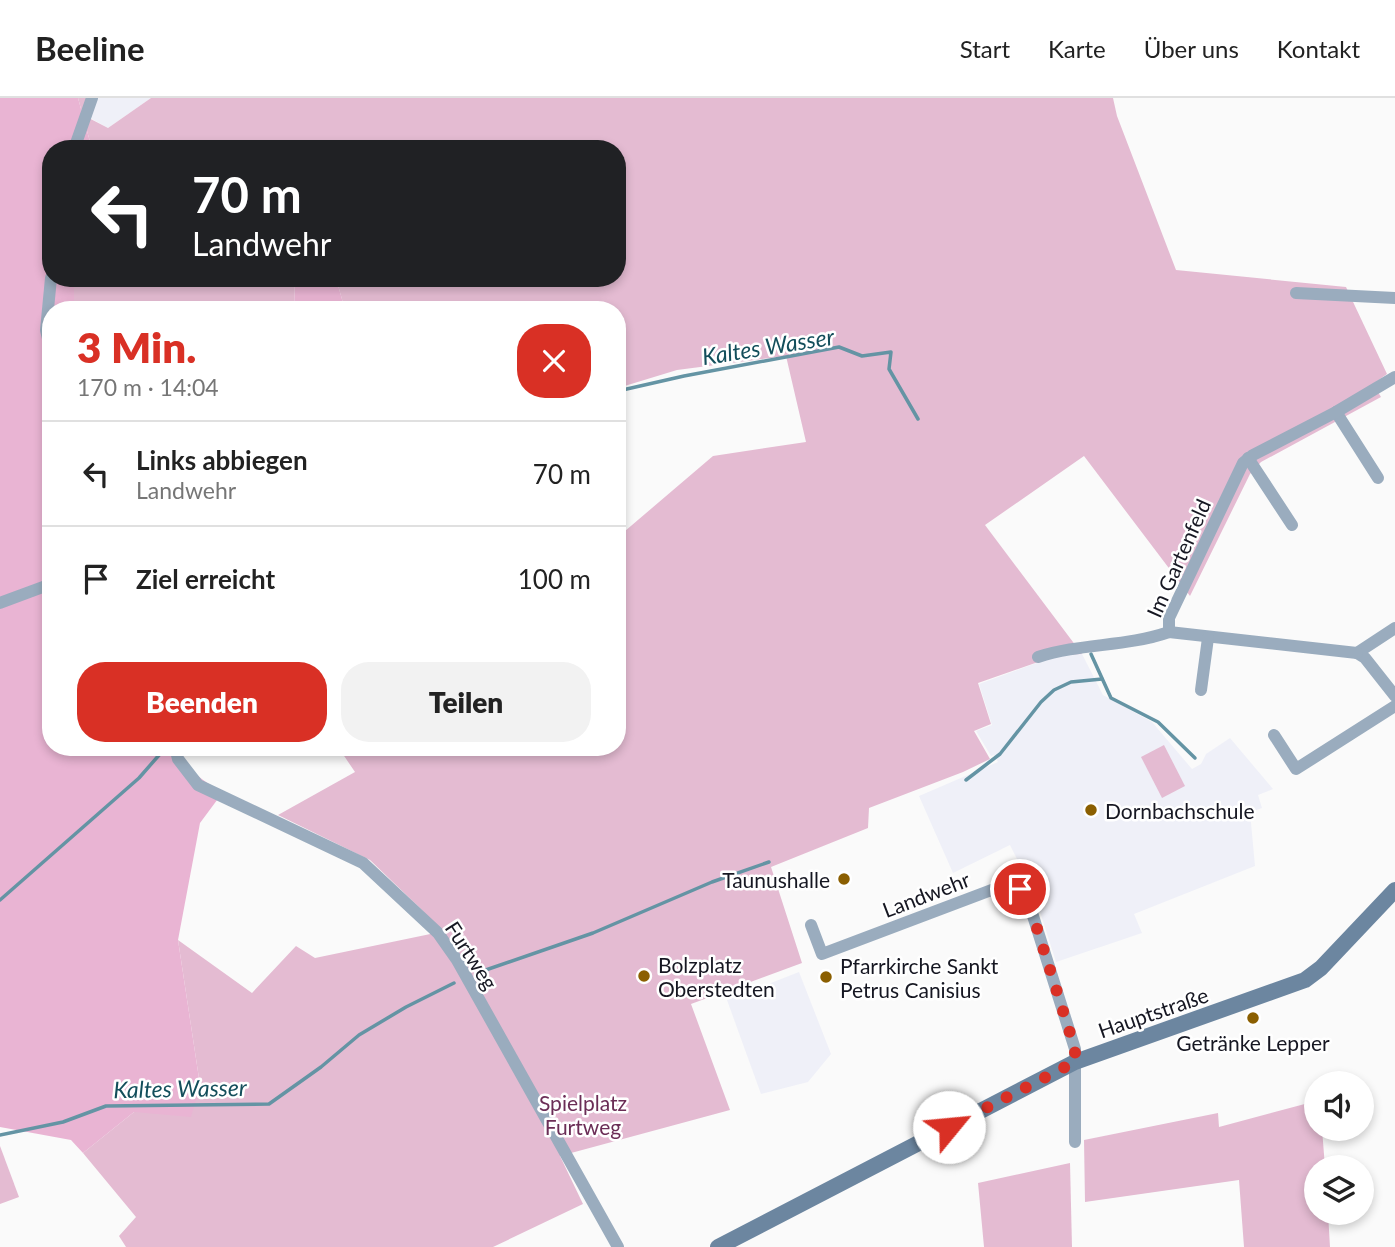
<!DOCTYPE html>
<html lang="de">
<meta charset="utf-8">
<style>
body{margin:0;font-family:Lato,sans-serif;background:#f2f2f2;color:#222;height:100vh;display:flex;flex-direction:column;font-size:26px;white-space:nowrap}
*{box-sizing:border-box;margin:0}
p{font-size:23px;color:#767676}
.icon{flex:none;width:38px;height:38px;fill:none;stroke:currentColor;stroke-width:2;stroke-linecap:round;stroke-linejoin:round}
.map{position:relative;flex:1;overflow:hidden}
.drawer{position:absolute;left:42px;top:203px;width:584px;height:455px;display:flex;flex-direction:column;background:#fff;border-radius:28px;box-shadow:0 4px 10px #0003}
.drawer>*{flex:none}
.guide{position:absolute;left:42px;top:42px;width:584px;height:147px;border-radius:28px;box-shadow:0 4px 10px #0003;background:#202124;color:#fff;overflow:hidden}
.fabs{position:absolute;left:1304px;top:973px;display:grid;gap:14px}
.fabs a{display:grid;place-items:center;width:70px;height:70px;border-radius:50%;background:#fff;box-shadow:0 4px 10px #0003;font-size:35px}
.pin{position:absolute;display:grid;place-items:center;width:60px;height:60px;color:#fff;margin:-30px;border:4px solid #fff;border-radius:50%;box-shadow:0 2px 7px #0007}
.me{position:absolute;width:77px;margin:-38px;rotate:62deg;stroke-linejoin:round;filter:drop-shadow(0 0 5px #0008)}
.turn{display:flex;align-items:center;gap:24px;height:147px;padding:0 35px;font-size:32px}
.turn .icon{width:91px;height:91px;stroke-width:2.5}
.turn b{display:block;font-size:49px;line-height:60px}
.round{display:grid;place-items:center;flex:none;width:74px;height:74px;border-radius:28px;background:#f2f2f2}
.summary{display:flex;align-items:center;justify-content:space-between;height:119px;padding:0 35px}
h1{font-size:42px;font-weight:800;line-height:52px;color:#d93025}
.action{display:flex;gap:14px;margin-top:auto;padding:14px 35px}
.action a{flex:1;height:80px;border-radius:28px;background:#d93025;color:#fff;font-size:28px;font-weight:800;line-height:80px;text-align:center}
.action a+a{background:#f2f2f2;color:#222}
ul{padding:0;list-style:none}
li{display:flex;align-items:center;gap:21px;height:105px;padding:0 35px;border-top:2px solid #e0e0e0}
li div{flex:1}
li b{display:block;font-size:26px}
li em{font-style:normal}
header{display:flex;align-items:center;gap:42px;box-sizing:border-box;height:98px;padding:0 35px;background:#fff;border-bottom:2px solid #e0e0e0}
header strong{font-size:33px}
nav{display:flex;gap:38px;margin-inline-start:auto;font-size:24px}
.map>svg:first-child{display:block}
</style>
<header>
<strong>Beeline</strong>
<nav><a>Start</a><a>Karte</a><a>Über uns</a><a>Kontakt</a></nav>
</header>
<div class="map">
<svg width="1395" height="1149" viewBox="0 0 1395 1149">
<rect width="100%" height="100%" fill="#fafafa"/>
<g fill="#eff0f8">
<path d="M88,0H151L108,30L83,16Z"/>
<path d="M1082,556L1103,597L1152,624L1192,671L1201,666L1206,656L1230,640L1273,691L1258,697L1262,710L1250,714L1255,768L1134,816L1142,835L1056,864L1034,795L1010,747L953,775L919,698L998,664L994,657L991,658L976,633L992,627L979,586L1058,557Z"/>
<path d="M799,874L831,956L808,984L761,996L727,902Z"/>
</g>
<g fill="#e4bbd2">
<path d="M78,0H88L83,17L108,30L151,0H1113L1117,18L1176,172L1346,189L1387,276L1373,286L1381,299L1261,364L1250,376L1190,498L1084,358L985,427L1082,556L1058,557L978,585L991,626L974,633L990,661L963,674L869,710L868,730L771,769L802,865L691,906L730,1012L560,1058L583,1106L493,1149H126L119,1138L136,1119L83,1055L134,1014L200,987L178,842L252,895L296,848L315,860L440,834L422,812L370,762L278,717L355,674L338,649H618V439L713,358L806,344L786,258L677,272L618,290V212H345L336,180H618V51H92Z"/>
<path d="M74,180H295L294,212H74Z"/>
<path d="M1164,647L1185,688L1162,700L1141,659Z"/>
<path d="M1316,1003V1031H1322L1325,1069H1316V1115H1328L1330,1149H1244L1239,1082L1085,1104L1084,1042L1218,1015L1219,1029Z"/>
<path d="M0,1048L19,1099L0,1106Z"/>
<path d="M1070,1065L1072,1149H984L978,1085Z"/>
</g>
<g fill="#e9b4d3">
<path d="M0,0H78L92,51H51V180H74V212H51V649H180C185,672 204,684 223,694L200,725L178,842L200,987L191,1019L134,1014L83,1055L71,1042L0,1029Z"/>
<path d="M295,180H336L345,212H294Z"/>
</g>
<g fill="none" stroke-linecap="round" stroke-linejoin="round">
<g stroke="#6494a4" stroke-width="3.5">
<path d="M618,293L684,278L839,249L862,258L891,254L889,271L918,321"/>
<path d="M1091,556L1111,600L1158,624L1195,660"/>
<path d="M966,682L1000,656L1041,604L1054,592L1071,584L1102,581"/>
<path d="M0,802L139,680L160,656"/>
<path d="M477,875L593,835L712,784L769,764"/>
<path d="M0,1037L63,1024L106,1008L269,1006L321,969L359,937L406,909L454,885"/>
</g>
<g stroke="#9aacbe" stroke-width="12">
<path d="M74,51L92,0"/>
<path d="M1296,195L1395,200"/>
<path d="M51,253L46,232L51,180"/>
<path d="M1336,314L1378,380"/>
<path d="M1248,360L1292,427"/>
<path d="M0,505L51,486"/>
<path d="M1395,530L1357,555L1365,560L1395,598"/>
<path d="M1169,534L1357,555"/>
<path d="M1038,559C1081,545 1126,549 1169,534V520L1243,365L1253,357L1336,314L1395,279"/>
<path d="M1201,592L1208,540"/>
<path d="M1274,637L1296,671L1395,608"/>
<path d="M175,649L178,661L198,687L363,765L438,835L457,862L618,1149"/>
<path d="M811,827L822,856L1002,788C1015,788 1021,790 1028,802L1075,951V1044"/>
</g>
<path stroke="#6c86a0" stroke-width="16" d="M718,1149L1075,964L1305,882L1321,870L1395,792"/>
</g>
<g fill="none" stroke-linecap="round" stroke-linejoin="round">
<path stroke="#d93025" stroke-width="12" stroke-dasharray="0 21.6" d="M949,1029L1075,964V951L1028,802L1020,791"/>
</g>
<g fill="#8b5f01" stroke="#fff" stroke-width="2.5">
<circle cx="1091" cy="712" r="7"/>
<circle cx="844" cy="781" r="7"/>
<circle cx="644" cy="878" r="7"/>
<circle cx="826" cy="879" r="7"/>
<circle cx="1253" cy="920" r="7"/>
</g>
<g text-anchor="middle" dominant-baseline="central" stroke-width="5" stroke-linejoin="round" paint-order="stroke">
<g font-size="21" fill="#161722" stroke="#fff">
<text transform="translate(1178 460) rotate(-66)">Im Gartenfeld</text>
<text transform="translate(926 796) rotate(-21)">Landwehr</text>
<text transform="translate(472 857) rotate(57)">Furtweg</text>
<text transform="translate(1153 914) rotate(-19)">Hauptstraße</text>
</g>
<g font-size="21" fill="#161722" stroke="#fff" text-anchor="start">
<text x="1105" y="712">Dornbachschule</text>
<text x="830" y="781" text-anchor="end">Taunushalle</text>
<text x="658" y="866">Bolzplatz<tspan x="658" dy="24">Oberstedten</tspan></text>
<text x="840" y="867">Pfarrkirche Sankt<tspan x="840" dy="24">Petrus Canisius</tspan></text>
<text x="1253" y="944" text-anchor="middle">Getränke Lepper</text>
</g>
<g font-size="21" fill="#6b2d56" stroke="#fff">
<text x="583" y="1004">Spielplatz<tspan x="583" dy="24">Furtweg</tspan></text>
</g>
<g font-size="23" font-style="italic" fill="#134e5b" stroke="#fff">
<text transform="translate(768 248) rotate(-9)">Kaltes Wasser</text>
<text transform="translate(180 990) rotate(-1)">Kaltes Wasser</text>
</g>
</g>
</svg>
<div class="fabs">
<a><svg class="icon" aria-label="sound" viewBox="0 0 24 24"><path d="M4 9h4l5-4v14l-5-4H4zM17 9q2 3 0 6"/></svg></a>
<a><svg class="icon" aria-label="layers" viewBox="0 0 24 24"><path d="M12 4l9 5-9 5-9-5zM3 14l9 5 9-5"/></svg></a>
</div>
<div class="pin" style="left:1020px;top:791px;background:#d93025"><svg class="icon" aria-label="arrive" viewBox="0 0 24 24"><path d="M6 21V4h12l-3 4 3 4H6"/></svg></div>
<svg class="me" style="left:949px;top:1029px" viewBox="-20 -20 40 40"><circle r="19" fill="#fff"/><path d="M0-13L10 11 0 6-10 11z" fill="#d93025"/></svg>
<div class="guide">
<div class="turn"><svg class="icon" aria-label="left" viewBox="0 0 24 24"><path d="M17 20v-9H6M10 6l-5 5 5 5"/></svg><div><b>70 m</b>Landwehr</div></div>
</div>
<section class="drawer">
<div class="summary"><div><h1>3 Min.</h1><p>170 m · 14:04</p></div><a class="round" style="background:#d93025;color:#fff"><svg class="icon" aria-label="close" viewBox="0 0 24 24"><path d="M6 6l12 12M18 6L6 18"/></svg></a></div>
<ul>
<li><svg class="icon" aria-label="left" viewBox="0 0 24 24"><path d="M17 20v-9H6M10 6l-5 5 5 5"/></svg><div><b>Links abbiegen</b><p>Landwehr</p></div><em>70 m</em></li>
<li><svg class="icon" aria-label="arrive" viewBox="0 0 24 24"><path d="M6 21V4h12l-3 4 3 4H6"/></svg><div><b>Ziel erreicht</b></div><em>100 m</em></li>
</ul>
<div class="action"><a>Beenden</a><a>Teilen</a></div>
</section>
</div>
